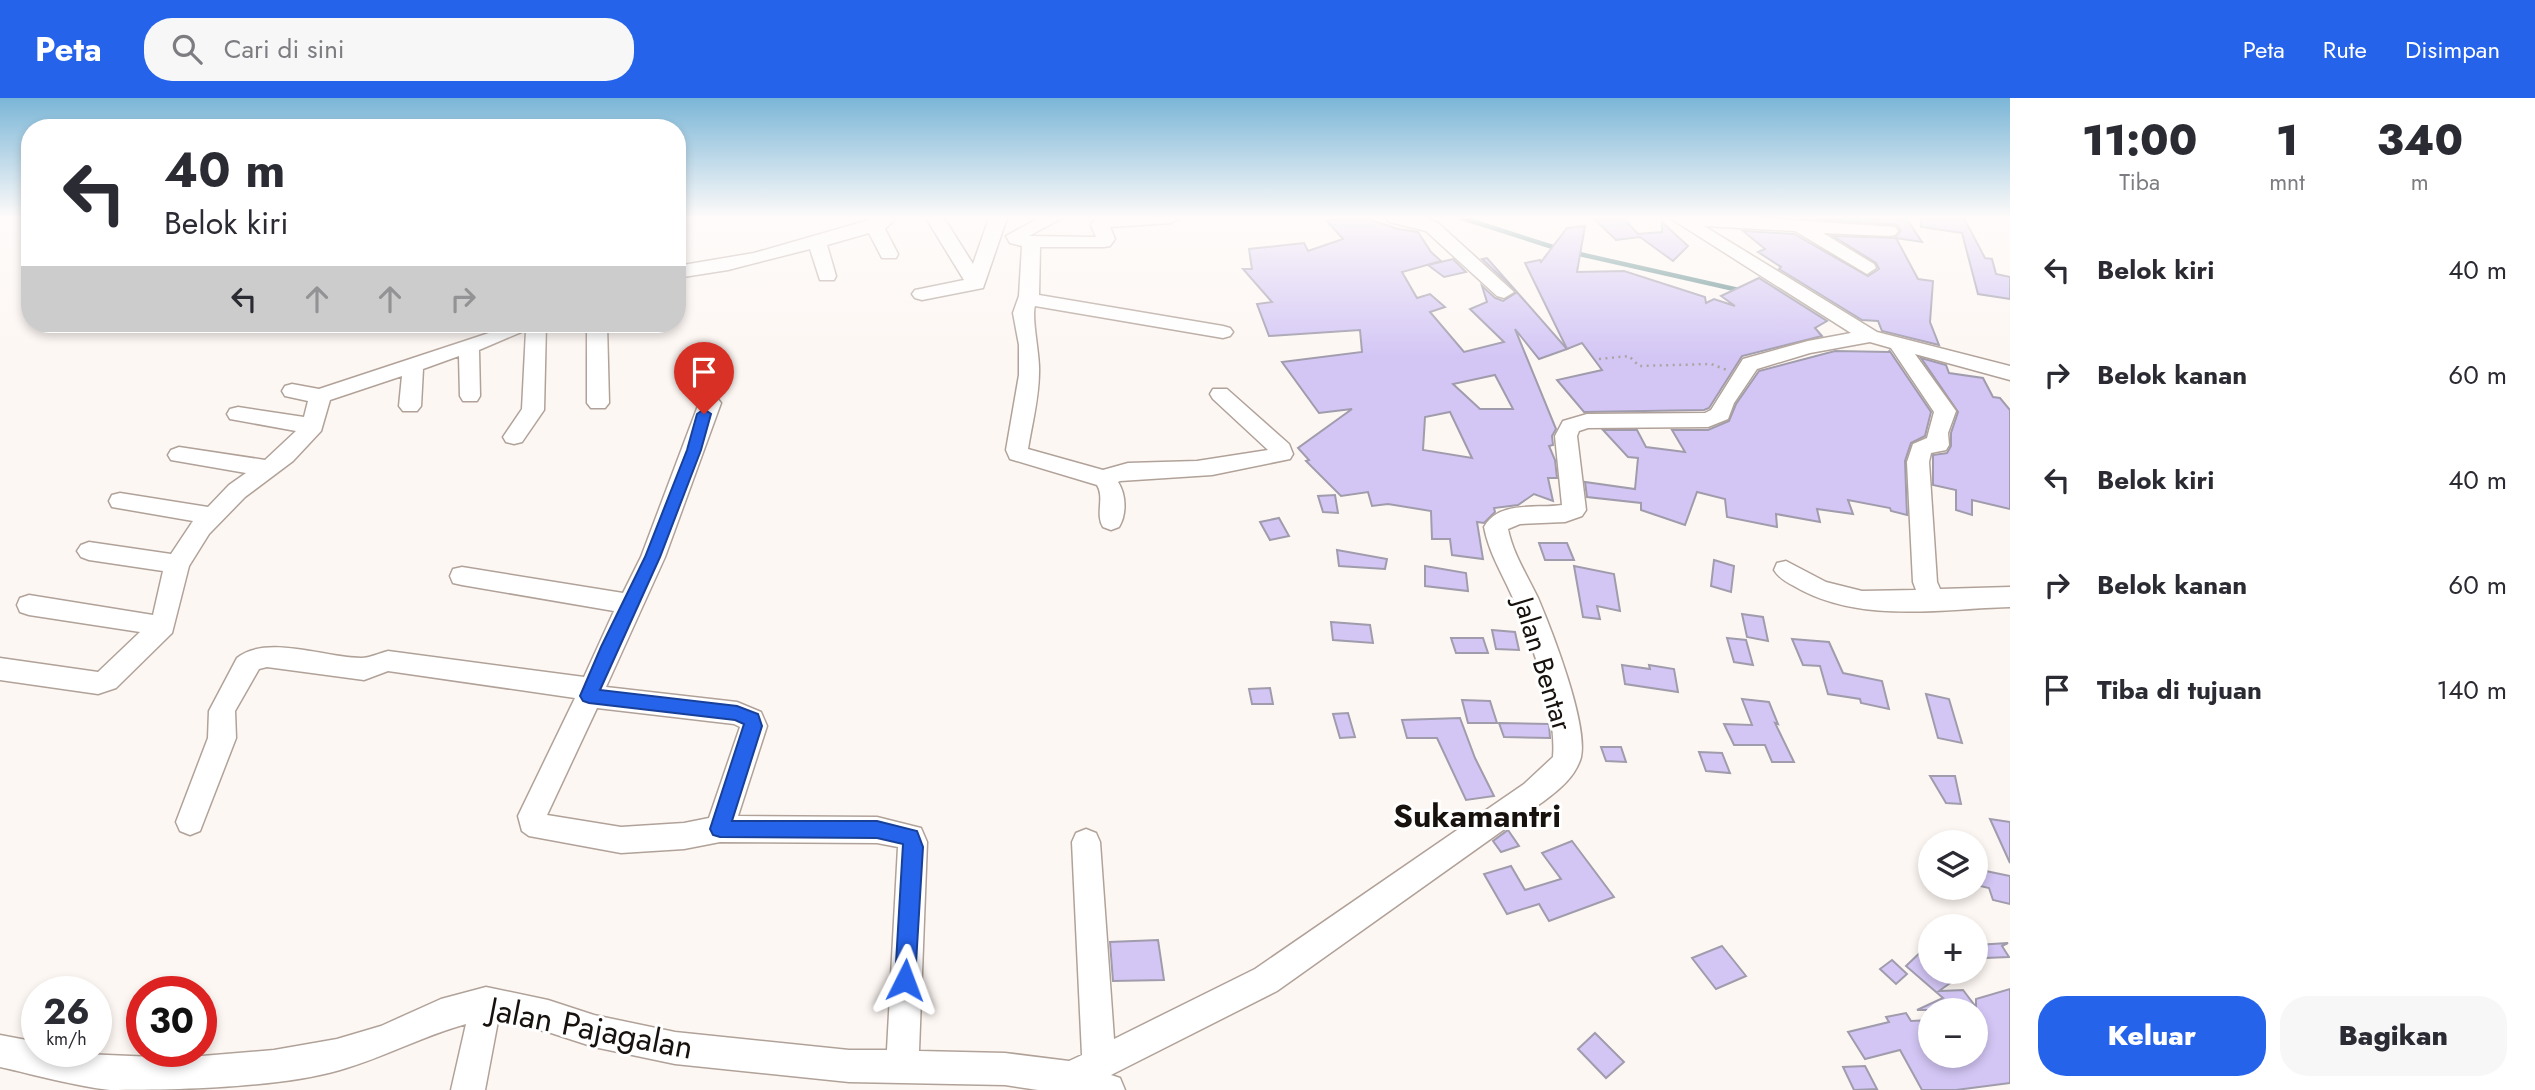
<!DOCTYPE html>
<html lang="id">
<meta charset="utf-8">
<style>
body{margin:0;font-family:Jost,sans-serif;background:#f7f7f7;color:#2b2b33;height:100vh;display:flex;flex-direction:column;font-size:26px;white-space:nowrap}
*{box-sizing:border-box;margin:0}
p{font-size:23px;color:#7c7c81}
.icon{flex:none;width:38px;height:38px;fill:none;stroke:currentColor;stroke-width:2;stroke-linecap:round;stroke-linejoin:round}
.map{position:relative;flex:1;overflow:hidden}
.sheet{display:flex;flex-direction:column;background:#fff;width:525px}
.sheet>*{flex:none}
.guide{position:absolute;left:21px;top:21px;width:665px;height:214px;border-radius:28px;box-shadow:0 4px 10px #0003;background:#fff;color:#2b2b33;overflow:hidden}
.fabs{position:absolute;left:1918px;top:732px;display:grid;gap:14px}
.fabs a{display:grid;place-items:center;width:70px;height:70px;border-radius:50%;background:#fff;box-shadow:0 4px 10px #0003;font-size:35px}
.speed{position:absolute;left:21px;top:878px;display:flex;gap:14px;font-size:35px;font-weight:700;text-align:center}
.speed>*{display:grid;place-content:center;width:91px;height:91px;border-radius:50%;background:#fff;box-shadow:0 4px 10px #0003;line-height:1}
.speed small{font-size:18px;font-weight:400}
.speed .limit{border:10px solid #d22;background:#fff;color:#111}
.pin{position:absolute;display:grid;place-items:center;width:60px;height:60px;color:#fff;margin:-72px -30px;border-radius:50% 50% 50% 0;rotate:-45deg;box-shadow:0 0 7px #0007}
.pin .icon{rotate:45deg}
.me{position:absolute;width:77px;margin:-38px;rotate:3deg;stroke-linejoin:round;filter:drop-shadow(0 0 5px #0008)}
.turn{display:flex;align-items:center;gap:24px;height:147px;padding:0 28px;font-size:32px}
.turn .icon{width:91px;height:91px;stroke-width:2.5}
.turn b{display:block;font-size:49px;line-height:60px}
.lanes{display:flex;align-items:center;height:66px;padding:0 28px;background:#0003;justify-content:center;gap:35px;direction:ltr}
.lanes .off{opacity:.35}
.eta{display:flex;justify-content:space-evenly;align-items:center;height:119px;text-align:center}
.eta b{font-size:42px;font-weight:800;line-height:49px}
.primary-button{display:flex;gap:14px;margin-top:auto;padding:14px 28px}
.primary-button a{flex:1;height:80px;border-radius:28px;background:#2563eb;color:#fff;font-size:28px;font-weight:800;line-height:80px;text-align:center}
.primary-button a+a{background:#f7f7f7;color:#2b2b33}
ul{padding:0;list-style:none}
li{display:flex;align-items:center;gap:21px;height:105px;padding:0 28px}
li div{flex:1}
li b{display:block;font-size:26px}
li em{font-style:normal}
header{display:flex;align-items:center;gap:42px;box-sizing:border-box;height:98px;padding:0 35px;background:#2563eb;color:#fff}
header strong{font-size:33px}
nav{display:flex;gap:38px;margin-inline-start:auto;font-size:24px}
.search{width:490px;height:63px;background:#f7f7f7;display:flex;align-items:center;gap:18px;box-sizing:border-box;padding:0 24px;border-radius:28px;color:#7c7c81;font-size:26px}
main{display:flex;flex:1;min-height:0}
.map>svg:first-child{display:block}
</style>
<header>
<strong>Peta</strong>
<div class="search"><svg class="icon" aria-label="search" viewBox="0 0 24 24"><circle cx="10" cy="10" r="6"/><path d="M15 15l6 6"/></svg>Cari di sini</div>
<nav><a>Peta</a><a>Rute</a><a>Disimpan</a></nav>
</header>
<main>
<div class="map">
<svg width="2010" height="992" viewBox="0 0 2010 992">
<rect width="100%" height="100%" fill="#fdf7f3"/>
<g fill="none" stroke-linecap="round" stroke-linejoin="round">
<g stroke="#5c888a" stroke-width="4.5">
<path d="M1462,120L1559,151"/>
<path d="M1575,155L1743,193"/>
</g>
</g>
<g fill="#d3c6f5" stroke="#a09cac" stroke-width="2" fill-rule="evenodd">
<path d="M1341,120H1365L1398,131L1418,134L1431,154L1441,163L1402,174L1417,200L1430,196L1445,209L1430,214L1464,254L1504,244L1470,211L1487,204L1482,188L1495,200L1503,203L1517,194L1482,161L1487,160L1567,251L1539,261L1515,231L1556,331L1552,338L1553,347L1549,348L1555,362L1557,380H1548L1553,403L1534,396L1518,407L1494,410L1495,414L1484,425L1477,424L1483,461L1452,457L1450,441H1432L1431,413L1388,406L1372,408L1368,394L1341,398L1306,363L1309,362L1298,350L1352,311L1319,315L1282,264L1362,254L1360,232L1269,238L1257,206L1272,204L1243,171H1252L1249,151L1304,145L1308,153L1343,141L1327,123ZM1495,277L1513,311H1480L1453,286ZM1450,314L1472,360L1423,352L1425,319Z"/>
<path d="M1593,120H1623L1638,136L1662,134V124L1688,148L1673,163L1640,139L1616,142Z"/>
<path d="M1799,120H1906L1922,144L1896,140L1918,181L1933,183L1930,224L1939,247L1882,233L1878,223L1862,222L1779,171L1781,169L1758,154L1765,151L1743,133L1794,136L1868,178L1879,171L1876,165L1833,138L1895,140L1901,133L1897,127Z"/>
<path d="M1921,120H1964L1985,160L1992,161L1996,176L2010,179V201L1978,196L1962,135L1921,129Z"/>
<path d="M1585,128L1577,174L1624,173L1705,199L1706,205L1714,201L1735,208L1721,198L1759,180L1827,223L1815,230L1822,238L1742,258L1709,310L1704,312L1584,314L1557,282L1602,272L1582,245L1567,251L1525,165L1540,162L1541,164L1567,130Z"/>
<path d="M1453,161L1466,174L1444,179L1428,167Z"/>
<path d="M1889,252L1931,314L1925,338L1911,345L1905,363L1907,417L1891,413L1890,410L1848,402L1853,416L1817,411L1820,424L1776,416L1777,429L1727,419L1725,401L1697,394L1685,427L1641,412V405L1587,399L1585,384L1635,391L1638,360L1628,359L1603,332H1637L1646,349L1685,354L1672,332H1708L1729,323L1736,306L1759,273L1835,253L1890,254Z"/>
<path d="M1921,260L1946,267L1949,275L1983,280L1993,299L2000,300L2010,312V411L1972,402V417L1956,412V392L1933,387V357L1947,355L1951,348V335L1958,314Z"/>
<path d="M1335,397L1338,415L1323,414L1318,398Z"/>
<path d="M1279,420L1289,438L1270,442L1260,424Z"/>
<path d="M1539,445H1567L1574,462H1545Z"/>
<path d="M1337,452L1387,461L1385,471L1339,468Z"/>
<path d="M1714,462L1734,468L1731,494L1711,488Z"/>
<path d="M1425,468L1466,475L1468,493L1425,488Z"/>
<path d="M1574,468L1614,476L1620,513L1597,508L1600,521L1583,519Z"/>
<path d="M1742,516L1763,519L1768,543L1747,539Z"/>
<path d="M1331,524L1370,527L1373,545L1333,542Z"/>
<path d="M1492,532L1515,534L1519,552L1496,551Z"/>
<path d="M1451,540H1483L1488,555H1456Z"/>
<path d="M1727,540L1746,542L1753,567L1734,564Z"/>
<path d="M1792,541L1829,544L1843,575L1882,583L1889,611L1861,605L1860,601L1828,596L1820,568L1803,567Z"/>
<path d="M1622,567L1650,571L1649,567L1674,571L1678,594L1625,586Z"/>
<path d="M1270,590L1273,606H1252L1249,591Z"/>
<path d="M1926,596L1949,601L1962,645L1938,640Z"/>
<path d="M1742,601L1769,604L1778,626L1775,625L1794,664H1772L1765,647H1734L1724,626L1752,627Z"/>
<path d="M1462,602L1490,603L1497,625H1468Z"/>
<path d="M1348,615L1355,639L1340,640L1333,616Z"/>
<path d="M1460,620L1475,660L1494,698L1466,702L1437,640H1407L1402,622Z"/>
<path d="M1499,625L1549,626L1550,640L1504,639Z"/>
<path d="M1601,649H1621L1626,664L1606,663Z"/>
<path d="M1699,654L1722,655L1730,675L1706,673Z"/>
<path d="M1930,678H1955L1961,706L1946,705Z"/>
<path d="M1990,721L2010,724V765Z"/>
<path d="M1508,732L1519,748L1501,754L1493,743Z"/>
<path d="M1572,743L1614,799L1549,823L1539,806L1507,816L1484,776L1511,768L1525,792L1561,781L1542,755Z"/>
<path d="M1976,771L2010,778V806L1993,802L1989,790L1976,787Z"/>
<path d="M1158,842L1164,882L1113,883L1110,844Z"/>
<path d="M1930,845V873H1967L1939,893L1963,892L1976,909V901L2010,891V985L1956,992H1922L1900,952L1865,961L1848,934L1889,924L1886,919L1906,915L1911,923L1930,922V957H1976V912H1917L1943,900L1906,868Z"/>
<path d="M2008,845L2002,848L2009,859L1985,860L1976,867V847Z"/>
<path d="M1722,848L1746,878L1716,891L1692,860Z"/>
<path d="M1892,862L1907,876L1896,886L1880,871Z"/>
<path d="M1595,935L1624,964L1606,980L1578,951Z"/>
<path d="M1865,968L1877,991L1854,992L1843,969Z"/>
</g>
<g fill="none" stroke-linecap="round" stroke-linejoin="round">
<defs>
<g id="minor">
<path d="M876,120H896L885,131L898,156L896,160H882L869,135L827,147L836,178L834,182H820L810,151L728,172L677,180V168L754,155Z"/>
<path d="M926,120H944L973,166L989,120H1007L983,190L922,202L915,200L912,196L915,192L964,182Z"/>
<path d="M1039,120H1062L1029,138L1096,139L1091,127L1096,120H1180L1171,125L1110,129L1115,141L1110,148L1104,149H1040L1039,197L1223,228L1230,230L1233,234L1230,238L1223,240L1035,208C1031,219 1040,257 1039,274C1039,300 1032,326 1028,351L1103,372L1128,365L1197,363L1268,352L1213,301L1210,296L1213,291H1227L1289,346L1293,356L1290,361L1212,377L1120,383L1118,384C1126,396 1127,416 1119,429L1111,432L1103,429C1095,416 1105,400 1097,387L1010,361L1006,352L1019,277V247L1013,215L1019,198L1022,148L1010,145L1006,138Z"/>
<path d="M1386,120H1424L1438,125L1514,194L1504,200L1497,198L1426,133L1389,124Z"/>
<path d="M1670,120H1759L1895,129L1898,133L1895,137L1889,138L1823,135L1874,166L1876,170L1867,176L1795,133L1704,128L1877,234L2010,268V282L1915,256L1956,313L1948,335L1949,347L1946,352L1931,355L1929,364L1937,484L1940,491L2010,489V509C1939,511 1858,526 1794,488C1786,484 1779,480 1774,472L1777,465L1786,463L1826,484L1862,493L1916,492L1913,484L1907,364L1913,346L1927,340L1934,314L1891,250L1870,244L1810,255L1757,271L1734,305L1728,321L1708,329L1588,330L1579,333L1577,338L1586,412L1582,418L1565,424L1520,426L1508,431C1513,456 1527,477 1538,500C1552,533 1588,625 1581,659C1576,678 1559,692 1544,703L1277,893L1111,977L1120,980L1125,992H1038L1005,987L849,984L675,966L594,949L548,934L498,923L485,992H451L466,926C422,938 383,960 340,972C278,990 175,992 110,992C74,988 36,977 0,969V937L37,944V954L178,960L274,952L337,941L381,928L441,901L486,889L548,902L594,917L675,934L849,952H887L898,749L877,745L720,744L684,751L621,755L529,738L522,733L518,718L575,600L388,573L364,582L267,569L259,571L235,613L236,640L200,733L190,737L180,733L176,724L208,640L209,613L237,560C266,536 326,560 361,560C370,560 380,555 388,553L584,579L614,513L462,487L453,485L450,478L453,471L462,469L623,495L641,459L699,305L703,300H717L721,305L665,459L606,589L737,604L761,614L767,628L738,718L877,719L921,730L927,744L919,953L1005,955L1069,963L1082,957L1072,744L1076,735L1086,731L1096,735L1100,744L1114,941L1255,871L1524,686L1553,659C1557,611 1531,543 1512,498C1502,475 1489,455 1484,429C1499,402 1536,411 1562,407L1555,338L1563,323L1587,316L1705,315L1711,312L1743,261L1808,243L1851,235ZM597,610L734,626L740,629L709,720L684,725L621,729L547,717Z"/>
<path d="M508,226H546L544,312L522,344L514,346L506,344L503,339L522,311L526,232L479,252L480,298L477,303H463L460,298L459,258L423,271L421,308L417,313H403L399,308L402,278L330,302L321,333L293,363L245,399L209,436L189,468L172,535L116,590L98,596L0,582V560L98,574L140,534L29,517L20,514L17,507L20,500L29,497L153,517L163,473L89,462L81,459L77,453L81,447L89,444L171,456L193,423L112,409L109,403L112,397L120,395L208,409L229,387L246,375L171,362L168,357L171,352L179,349L265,362L296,333L230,321L227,316L230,311L238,309L304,319L308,303L285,298L282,293L285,288L292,286L319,291L492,234Z"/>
<path d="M587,226H607L609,305L605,310H591L587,305Z"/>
</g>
</defs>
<use href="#minor" stroke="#b1a299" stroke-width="3"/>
<path stroke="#aba5a1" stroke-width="2.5" stroke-dasharray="2 4.5" stroke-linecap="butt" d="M1599,261L1629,258L1639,268L1711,266L1727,272"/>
<use href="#minor" fill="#fff" fill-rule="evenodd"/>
</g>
<linearGradient id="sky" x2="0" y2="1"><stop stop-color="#7bb6d7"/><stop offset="0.46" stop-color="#fefbfa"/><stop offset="1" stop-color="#fefbfa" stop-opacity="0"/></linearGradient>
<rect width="2010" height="259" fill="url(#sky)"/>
<path fill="#2563eb" stroke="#184099" stroke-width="2" d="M704,311L711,316L701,352L660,459L600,592L737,608L758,616L762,628L732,723H877L917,733L923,749L915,882L912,889L905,892L898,889L895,882L903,746L877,740L720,739L713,737L710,731L744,626L735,622L589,605L583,603L580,598L601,549L645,459L687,352L697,316Z"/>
<g text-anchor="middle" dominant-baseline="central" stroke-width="6" stroke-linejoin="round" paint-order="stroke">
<g font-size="28" fill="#18120f" stroke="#fff">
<text transform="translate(1543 566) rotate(73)">Jalan Bentar</text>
</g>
<g font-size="32" font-weight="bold" fill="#18120f" stroke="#fff">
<text x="1477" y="718">Sukamantri</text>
</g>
<g font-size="33" fill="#18120f" stroke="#fff">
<text transform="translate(591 930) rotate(11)">Jalan Pajagalan</text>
</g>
</g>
</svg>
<div class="fabs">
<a><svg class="icon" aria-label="layers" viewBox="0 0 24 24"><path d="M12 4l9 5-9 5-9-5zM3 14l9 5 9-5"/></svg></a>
<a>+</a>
<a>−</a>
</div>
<div class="speed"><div>26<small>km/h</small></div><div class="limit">30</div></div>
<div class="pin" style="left:704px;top:316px;background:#d93025"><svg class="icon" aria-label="arrive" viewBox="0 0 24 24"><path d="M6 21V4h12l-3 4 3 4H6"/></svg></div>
<svg class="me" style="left:905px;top:882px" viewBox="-20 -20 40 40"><path d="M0-17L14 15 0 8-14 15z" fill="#2563eb" stroke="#fff" stroke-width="4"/></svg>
<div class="guide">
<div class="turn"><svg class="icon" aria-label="left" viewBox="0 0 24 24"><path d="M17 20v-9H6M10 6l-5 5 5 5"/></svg><div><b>40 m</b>Belok kiri</div></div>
<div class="lanes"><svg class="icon" aria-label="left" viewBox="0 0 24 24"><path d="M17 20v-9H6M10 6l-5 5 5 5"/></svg><svg class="icon off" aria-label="ahead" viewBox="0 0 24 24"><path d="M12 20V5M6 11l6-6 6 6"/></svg><svg class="icon off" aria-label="ahead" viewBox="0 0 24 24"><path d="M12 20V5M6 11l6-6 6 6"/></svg><svg class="icon off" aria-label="right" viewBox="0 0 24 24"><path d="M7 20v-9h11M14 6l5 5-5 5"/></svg></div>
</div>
</div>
<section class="sheet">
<div class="eta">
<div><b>11:00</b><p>Tiba</p></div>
<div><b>1</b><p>mnt</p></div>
<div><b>340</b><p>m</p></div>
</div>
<ul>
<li><svg class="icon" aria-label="left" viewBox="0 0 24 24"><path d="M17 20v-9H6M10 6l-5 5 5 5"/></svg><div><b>Belok kiri</b></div><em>40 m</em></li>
<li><svg class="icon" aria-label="right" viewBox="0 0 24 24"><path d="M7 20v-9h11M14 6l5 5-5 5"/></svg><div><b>Belok kanan</b></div><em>60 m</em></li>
<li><svg class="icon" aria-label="left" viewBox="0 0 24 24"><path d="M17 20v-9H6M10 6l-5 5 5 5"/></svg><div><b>Belok kiri</b></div><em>40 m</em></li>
<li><svg class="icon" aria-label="right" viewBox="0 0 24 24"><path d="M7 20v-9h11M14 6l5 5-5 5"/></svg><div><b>Belok kanan</b></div><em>60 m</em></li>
<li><svg class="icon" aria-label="arrive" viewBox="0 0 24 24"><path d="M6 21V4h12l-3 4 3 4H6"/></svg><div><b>Tiba di tujuan</b></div><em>140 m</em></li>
</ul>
<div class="primary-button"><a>Keluar</a><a>Bagikan</a></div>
</section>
</main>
